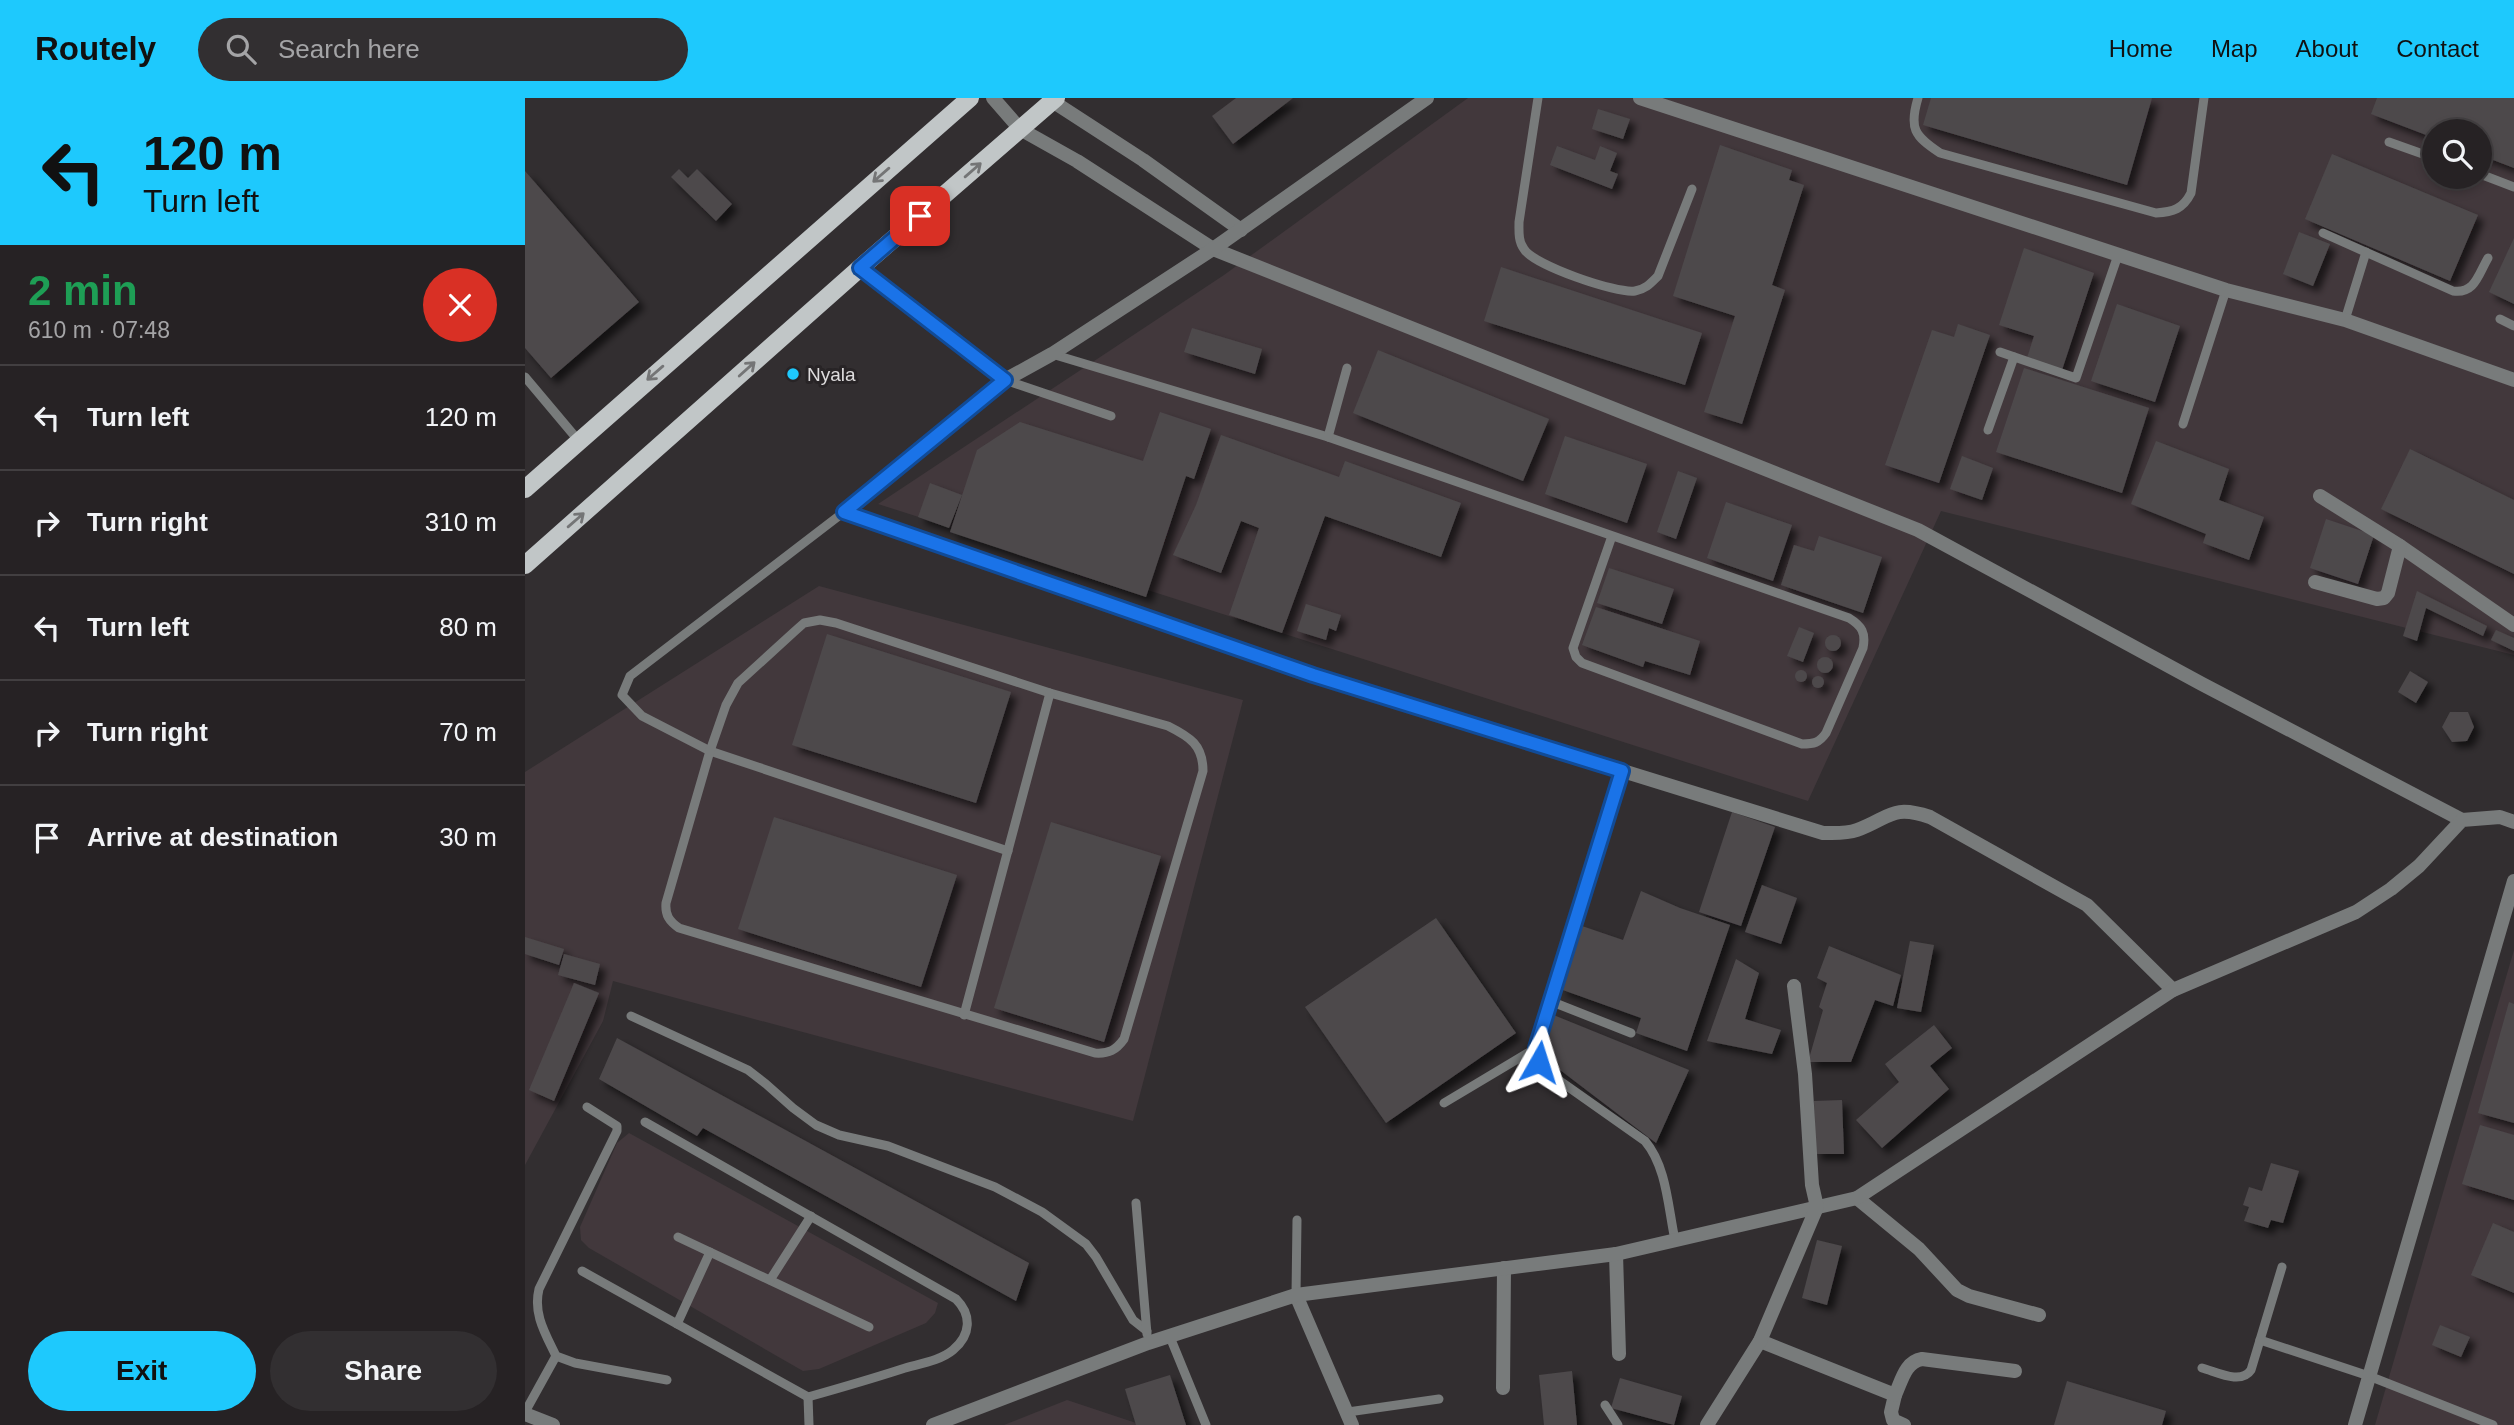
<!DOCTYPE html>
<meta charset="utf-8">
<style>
body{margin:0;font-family:Helvetica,sans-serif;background:#322f31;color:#f1f3f6;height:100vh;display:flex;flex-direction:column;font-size:26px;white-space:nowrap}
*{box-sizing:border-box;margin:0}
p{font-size:23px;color:#a4a4a6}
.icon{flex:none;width:38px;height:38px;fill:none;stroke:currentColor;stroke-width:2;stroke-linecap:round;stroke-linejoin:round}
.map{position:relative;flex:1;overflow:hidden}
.details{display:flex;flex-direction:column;background:#262224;width:525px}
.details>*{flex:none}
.banner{background:#1ec9fd;color:#111;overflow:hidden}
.buttons{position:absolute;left:1897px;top:21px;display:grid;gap:14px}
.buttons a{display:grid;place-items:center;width:70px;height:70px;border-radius:50%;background:#262224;box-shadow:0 4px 10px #0003,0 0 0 2px #423f41;font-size:35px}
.pin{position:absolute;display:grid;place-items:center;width:60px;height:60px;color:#fff;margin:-30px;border-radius:14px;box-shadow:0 4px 10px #0006}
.me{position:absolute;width:77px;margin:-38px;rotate:6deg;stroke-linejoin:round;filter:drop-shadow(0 0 5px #0008)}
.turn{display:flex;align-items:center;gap:24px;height:147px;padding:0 28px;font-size:32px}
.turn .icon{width:91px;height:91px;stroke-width:2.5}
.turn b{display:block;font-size:49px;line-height:60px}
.round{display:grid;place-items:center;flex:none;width:74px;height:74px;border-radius:37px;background:#322f31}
.overview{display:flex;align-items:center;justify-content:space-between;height:119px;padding:0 28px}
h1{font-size:42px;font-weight:600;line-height:52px;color:#1e9e55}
.primary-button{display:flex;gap:14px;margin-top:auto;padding:14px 28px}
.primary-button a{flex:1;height:80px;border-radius:42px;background:#1ec9fd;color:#111;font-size:28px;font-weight:600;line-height:80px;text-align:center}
.primary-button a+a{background:#322f31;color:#f1f3f6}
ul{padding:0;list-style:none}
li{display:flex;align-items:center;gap:21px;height:105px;padding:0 28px;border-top:2px solid #423f41}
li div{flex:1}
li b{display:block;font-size:26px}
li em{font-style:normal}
header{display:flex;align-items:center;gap:42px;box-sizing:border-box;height:98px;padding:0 35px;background:#1ec9fd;color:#111}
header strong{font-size:33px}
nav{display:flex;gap:38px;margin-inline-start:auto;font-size:24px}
.search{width:490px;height:63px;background:#322f31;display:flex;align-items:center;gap:18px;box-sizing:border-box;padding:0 24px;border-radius:38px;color:#a4a4a6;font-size:26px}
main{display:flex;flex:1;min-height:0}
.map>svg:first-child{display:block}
</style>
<header>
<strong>Routely</strong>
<div class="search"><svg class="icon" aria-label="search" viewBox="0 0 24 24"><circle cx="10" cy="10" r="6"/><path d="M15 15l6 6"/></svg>Search here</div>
<nav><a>Home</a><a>Map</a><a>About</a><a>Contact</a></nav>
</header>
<main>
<section class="details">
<div class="banner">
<div class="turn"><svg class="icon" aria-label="left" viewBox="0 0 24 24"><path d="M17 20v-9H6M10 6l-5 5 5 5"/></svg><div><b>120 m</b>Turn left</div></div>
</div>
<div class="overview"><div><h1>2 min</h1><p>610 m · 07:48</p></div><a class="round" style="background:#d93025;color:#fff"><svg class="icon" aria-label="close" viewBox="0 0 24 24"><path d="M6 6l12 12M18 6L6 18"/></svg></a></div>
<ul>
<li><svg class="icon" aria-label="left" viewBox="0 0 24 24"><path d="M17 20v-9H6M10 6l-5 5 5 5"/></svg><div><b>Turn left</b></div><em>120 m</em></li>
<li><svg class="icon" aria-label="right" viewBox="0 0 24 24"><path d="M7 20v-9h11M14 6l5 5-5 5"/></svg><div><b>Turn right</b></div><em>310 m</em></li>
<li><svg class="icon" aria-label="left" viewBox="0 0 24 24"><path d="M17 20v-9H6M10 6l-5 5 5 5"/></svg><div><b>Turn left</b></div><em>80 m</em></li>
<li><svg class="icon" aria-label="right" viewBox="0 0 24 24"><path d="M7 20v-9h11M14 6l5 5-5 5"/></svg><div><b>Turn right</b></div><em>70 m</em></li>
<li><svg class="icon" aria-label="arrive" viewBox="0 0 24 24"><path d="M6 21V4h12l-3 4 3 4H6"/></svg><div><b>Arrive at destination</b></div><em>30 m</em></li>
</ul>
<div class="primary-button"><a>Exit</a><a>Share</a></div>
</section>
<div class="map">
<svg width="1989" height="1327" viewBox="0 0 1989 1327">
<defs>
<filter id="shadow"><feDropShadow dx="6" dy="6" stdDeviation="3.5" flood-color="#0009"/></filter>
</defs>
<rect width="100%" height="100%" fill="#322e30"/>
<g fill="#42383c" fill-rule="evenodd">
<path d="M943,0H1989V557L1416,413L1283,703L353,406L699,177ZM1909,33H1955V79H1909Z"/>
<path d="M294,488L718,602L608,1023L88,883L78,923L0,1067V674Z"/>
<path d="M1989,852V1327H1850Z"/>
<path d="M104,1035L413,1205L410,1215L401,1225L294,1271L278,1273L64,1150L56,1142L55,1129L92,1045Z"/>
<path d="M542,1302L617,1327H479Z"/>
</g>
<g fill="#4d494b" filter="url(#shadow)">
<path d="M711,0H768L708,46L687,18Z"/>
<path d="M1406,0H1627L1602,87L1398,27Z"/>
<path d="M1852,0H1989V70L1955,57V33H1909V40L1846,16Z"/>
<path d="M1073,11L1105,21L1098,41L1067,31Z"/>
<path d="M1195,47L1267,72L1264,82L1279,87L1247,187L1260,192L1217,326L1179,314L1210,218L1148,198Z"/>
<path d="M1032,48L1070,62L1075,48L1092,55L1085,73L1093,76L1087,91L1025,67Z"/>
<path d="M1807,56L1953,117L1925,183L1780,121Z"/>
<path d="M154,71L163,80L172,71L207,106L191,123L146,79Z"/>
<path d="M0,73L114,204L26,280L0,250Z"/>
<path d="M1774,134L1805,146L1788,188L1758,176Z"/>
<path d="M1989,140V206L1964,194Z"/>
<path d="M1499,150L1569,175L1537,272L1502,260L1509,238L1474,227Z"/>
<path d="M976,169L1177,235L1160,287L959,223Z"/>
<path d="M1592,206L1655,228L1630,304L1566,283Z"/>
<path d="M1433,226L1465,237L1414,385L1360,367L1407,232L1429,239Z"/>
<path d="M667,230L737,251L730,276L659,254Z"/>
<path d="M853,252L1024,321L998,383L828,315Z"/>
<path d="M1499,270L1624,310L1597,395L1471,354Z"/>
<path d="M635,314L686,331L669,381L661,378L621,499L425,434L452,352L495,324L618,363Z"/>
<path d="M696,337L814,379L820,363L936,405L916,459L800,418L757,535L704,517L734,430L716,423L696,475L648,457L671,407Z"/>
<path d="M1040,338L1122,366L1102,425L1020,396Z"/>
<path d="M1631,343L1704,371L1694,402L1739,419L1724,462L1678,445L1681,436L1606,406Z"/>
<path d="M1885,351L1989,402V476L1856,411Z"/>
<path d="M1437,358L1468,370L1457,402L1425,391Z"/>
<path d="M1153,373L1172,380L1151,441L1132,434Z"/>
<path d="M405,385L437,397L424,430L393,419Z"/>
<path d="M1201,404L1267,427L1248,483L1182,460Z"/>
<path d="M1801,421L1849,437L1833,486L1785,470Z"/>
<path d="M1294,438L1357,459L1338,515L1256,487L1269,447L1289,453Z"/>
<path d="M1084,470L1149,491L1137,526L1072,505Z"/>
<path d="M1892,493L1962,528L1958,538L1901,510L1892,543L1878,538Z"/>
<path d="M781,506L816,517L811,533L804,530L801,542L772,533Z"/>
<path d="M1071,509L1175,543L1165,577L1120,563L1118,569L1057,547Z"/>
<path d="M1274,529L1289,535L1278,564L1262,558Z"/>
<path d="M1971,532L1989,540V553L1966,542Z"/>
<path d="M302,536L486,594L451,705L267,647Z"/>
<circle cx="1308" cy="545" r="8"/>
<circle cx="1300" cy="567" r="8"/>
<circle cx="1276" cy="578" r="6"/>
<path d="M1885,573L1903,584L1891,605L1873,594Z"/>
<circle cx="1293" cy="584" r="6"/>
<path d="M1925,614H1943L1949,629L1942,643L1927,644L1917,629Z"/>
<path d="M1207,714L1250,729L1216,828L1174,814Z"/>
<path d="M249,719L432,777L396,889L213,831Z"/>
<path d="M526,724L636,758L579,944L469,910Z"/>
<path d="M1237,787L1272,800L1256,846L1220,834Z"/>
<path d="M1116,793L1155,810L1205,827L1162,953L1111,935L1116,920L1035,891L1057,828L1098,842Z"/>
<path d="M911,820L991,935L861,1025L780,909Z"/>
<path d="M0,839L39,851L34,867L0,856Z"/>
<path d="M1385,843L1409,847L1396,914L1372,910Z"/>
<path d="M1304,848L1376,877L1368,908L1350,902L1326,964H1283L1298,912L1294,909L1302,885L1292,880Z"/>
<path d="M39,856L75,866L70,887L33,877Z"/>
<path d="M1211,861L1234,875L1220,921L1256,932L1247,956L1182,943Z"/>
<path d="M49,885L74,895L29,1003L4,992Z"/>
<path d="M1984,904L1989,906V1025L1953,1015Z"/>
<path d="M1026,916L1164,972L1131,1045L1014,956Z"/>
<path d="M1409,927L1427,950L1405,968L1424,991L1357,1050L1331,1022L1374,984L1360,966Z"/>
<path d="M92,940L504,1165L491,1203L178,1030L172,1038L74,981Z"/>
<path d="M1317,1002L1319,1056H1290L1289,1003Z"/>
<path d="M1955,1027L1989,1037V1102L1937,1086Z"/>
<path d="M1746,1065L1774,1073L1758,1125L1746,1122L1743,1130L1719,1123L1724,1109L1718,1107L1724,1089L1737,1093Z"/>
<path d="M1968,1125L1989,1134V1195L1946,1177Z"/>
<path d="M1292,1142L1317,1148L1302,1207L1277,1200Z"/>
<path d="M1915,1227L1945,1239L1936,1259L1907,1247Z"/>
<path d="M1047,1273L1052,1327H1019L1014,1277Z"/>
<path d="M645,1277L661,1327H611L600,1291Z"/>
<path d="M1095,1280L1157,1298L1149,1327L1086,1310Z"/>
<path d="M1542,1283L1641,1313L1637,1327H1529Z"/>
</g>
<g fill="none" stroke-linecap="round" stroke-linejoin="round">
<g stroke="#787b7b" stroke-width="9">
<path d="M1013,0L994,124C994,133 993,143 999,151C1008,167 1092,196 1110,193C1121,191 1126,185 1133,178L1167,91"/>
<path d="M1393,0C1384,30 1389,38 1415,55L1631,115C1648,114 1658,111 1666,95L1679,0"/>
<path d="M1864,44L1909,60"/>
<path d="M1955,76L1989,89"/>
<path d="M1798,135L1928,193C1950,196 1953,177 1963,160"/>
<path d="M1975,221L1989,228"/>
<path d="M1820,222L1841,154"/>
<path d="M1475,254L1551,280L1593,157"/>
<path d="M527,256L803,339L1324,520C1337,528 1341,535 1338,550L1301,635C1294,645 1289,646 1277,646L1057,565L1051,559L1048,550L1087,438"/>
<path d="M0,279L53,342"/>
<path d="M480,282L586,318"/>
<path d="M1658,326L1701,192"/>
<path d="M1463,332L1489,259"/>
<path d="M803,339L822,270"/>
<path d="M319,414L105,578L97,597L117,618L185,653L483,753"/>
<path d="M295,522L311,525L525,595L643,628C665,639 678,647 678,673L599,941C591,952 584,956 570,955L154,830C144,823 140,817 141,805L185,653L201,607L213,585L270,533L279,525Z"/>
<path d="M1097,673L1011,950L1014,964L1025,976L1120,1043C1142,1069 1143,1110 1150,1142"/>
<path d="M1025,903L1106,935"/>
<path d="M439,917L525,595"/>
<path d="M106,918L223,972L241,986L268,1010L291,1027L314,1037L363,1048L470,1089L517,1114L561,1146L571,1159L608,1222L622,1233"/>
<path d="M919,1005L1011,950"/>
<path d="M62,1009L92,1028V1033L14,1191C8,1216 20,1235 31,1258L50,1265L142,1282"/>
<path d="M611,1105L622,1236"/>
<path d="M153,1139L344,1229"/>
<path d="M57,1173L283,1299C315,1290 346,1281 377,1271C393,1266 415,1263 428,1252C446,1237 447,1217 431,1201L120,1024"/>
<path d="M245,1182L286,1118"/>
<path d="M771,1197L772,1122"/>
<path d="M152,1226L185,1154"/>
<path d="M645,1239L681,1327"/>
<path d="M1735,1242L1844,1278L1968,1327"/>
<path d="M1677,1270C1692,1274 1716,1287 1726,1272L1757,1169"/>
<path d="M283,1299L284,1327"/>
<path d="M1080,1307L1093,1327"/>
<path d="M0,1314L31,1258"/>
<path d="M823,1314L914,1301"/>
</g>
<g stroke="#787b7b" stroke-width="14">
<path d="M468,0L495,31L552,63L688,151L1393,432L1677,586L1937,722"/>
<path d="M1115,0L1701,192L1820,222L1989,282"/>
<path d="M527,3L618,62L716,132"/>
<path d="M335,170L480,282"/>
<path d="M1795,398L1875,448L1989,527"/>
<path d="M319,414L788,577L1298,735C1310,735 1321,736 1332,732C1365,720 1366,706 1405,719L1562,807L1648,892"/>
<path d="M319,414L480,282L527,256L688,151L902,0"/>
<path d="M1790,484L1852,501L1859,500L1863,495L1875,448"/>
<path d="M1332,1100L1394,1151L1432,1192L1444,1198L1514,1217"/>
<path d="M1091,1156L1094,1256"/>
<path d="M771,1197L827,1327"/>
<path d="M1235,1243L1370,1297L1366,1314L1368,1322L1379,1327"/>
<path d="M978,1290L979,1170"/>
<path d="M1370,1297C1377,1282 1380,1264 1397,1261L1490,1273"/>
<path d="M0,1316L28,1327"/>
<path d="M408,1327L623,1245L771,1197L1091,1156L1332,1100L1648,892L1831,814L1866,791L1894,768L1937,722L1975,719L1989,724"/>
<path d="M1182,1327L1235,1243L1292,1109L1287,1087L1280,976L1269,888"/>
<path d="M1830,1327L1989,783"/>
</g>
<g stroke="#c1c6c7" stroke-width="18">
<path d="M0,391L445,0"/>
<path d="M0,467L335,170L531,0"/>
</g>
</g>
<defs><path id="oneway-shaft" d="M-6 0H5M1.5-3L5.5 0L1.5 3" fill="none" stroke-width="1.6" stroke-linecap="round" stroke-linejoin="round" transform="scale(1.75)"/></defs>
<g stroke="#747576">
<use href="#oneway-shaft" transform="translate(448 72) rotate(-41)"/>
<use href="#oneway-shaft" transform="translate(356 77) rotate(139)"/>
<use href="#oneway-shaft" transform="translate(222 271) rotate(-42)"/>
<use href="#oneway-shaft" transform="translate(130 275) rotate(139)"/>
<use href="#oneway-shaft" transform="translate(51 422) rotate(-41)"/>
</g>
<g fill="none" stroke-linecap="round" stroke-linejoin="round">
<defs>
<path id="route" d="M395,118L335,170L480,282L319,414L788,577L1097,673L1011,950L1014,964"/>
</defs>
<use href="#route" stroke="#114b97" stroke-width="18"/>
<use href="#route" stroke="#1a73e8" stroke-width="12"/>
</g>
<circle fill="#1ec9fd" stroke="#282426" stroke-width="2.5" cx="268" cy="276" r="7"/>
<g text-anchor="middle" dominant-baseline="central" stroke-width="6" stroke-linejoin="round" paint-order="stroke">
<g font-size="19" fill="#dedcdd" stroke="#282426" text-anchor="start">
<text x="282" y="276">Nyala</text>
</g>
</g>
</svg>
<div class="buttons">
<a><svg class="icon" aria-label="search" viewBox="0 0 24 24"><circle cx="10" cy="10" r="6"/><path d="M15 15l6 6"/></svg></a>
</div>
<div class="pin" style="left:395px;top:118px;background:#d93025"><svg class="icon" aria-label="arrive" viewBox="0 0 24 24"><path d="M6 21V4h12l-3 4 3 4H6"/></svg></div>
<svg class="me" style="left:1014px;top:964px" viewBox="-20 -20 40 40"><path d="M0-17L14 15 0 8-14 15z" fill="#1a73e8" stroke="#fff" stroke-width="4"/></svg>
</div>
</main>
